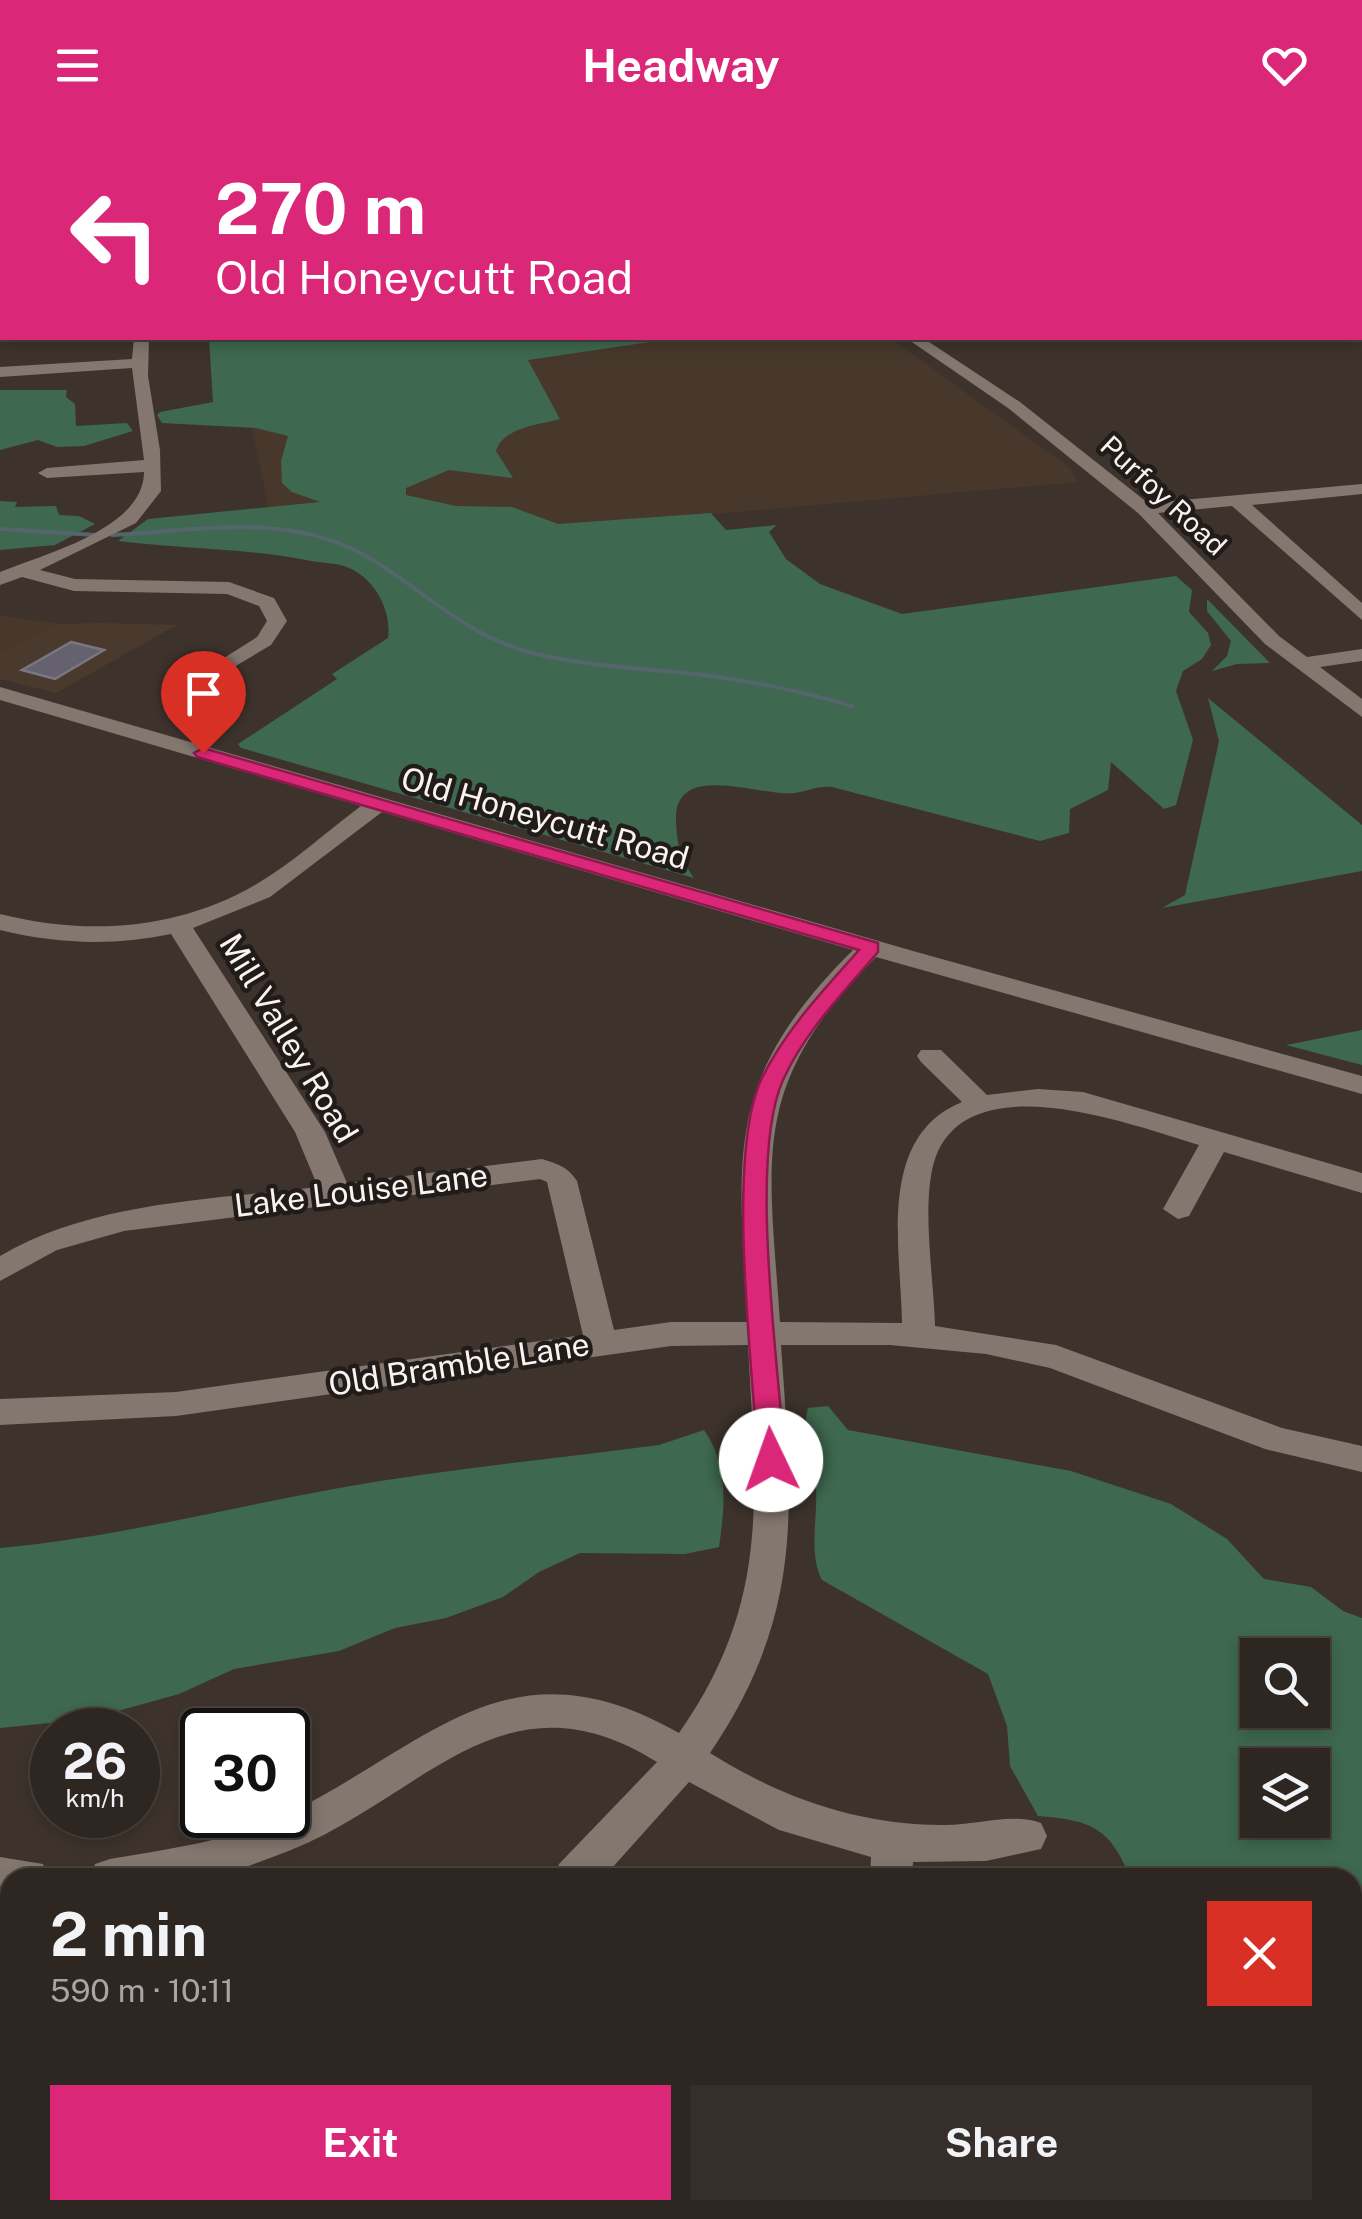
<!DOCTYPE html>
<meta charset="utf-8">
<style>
body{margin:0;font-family:"Public Sans",sans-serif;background:#362e2a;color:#f1f3f6;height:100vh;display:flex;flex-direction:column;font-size:38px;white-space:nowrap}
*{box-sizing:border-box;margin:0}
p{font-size:32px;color:#a7a5a5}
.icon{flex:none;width:55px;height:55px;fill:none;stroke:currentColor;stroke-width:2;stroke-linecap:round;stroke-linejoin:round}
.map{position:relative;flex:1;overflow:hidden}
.side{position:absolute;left:0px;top:1738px;width:1362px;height:352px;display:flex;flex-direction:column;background:#2e2621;border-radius:30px 30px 0 0;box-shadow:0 5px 15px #0003,0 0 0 2px #49433f}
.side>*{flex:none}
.hud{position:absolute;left:0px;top:0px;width:1362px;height:210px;box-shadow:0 5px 15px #0003,0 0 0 2px #49433f;background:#db2777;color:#fff;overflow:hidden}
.fabs{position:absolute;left:1240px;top:1508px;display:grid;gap:20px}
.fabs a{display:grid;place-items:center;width:90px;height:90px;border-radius:0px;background:#2e2621;box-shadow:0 5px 15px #0003,0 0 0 2px #49433f;font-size:50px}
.speed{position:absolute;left:30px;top:1578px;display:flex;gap:20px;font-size:50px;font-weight:700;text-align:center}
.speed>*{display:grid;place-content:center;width:130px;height:130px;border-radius:50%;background:#2e2621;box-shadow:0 5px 15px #0003,0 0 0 2px #49433f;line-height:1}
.speed small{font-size:25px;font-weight:400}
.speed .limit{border:5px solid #111;border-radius:15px;background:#fff;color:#111}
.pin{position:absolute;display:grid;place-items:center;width:85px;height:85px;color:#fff;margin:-102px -42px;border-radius:50% 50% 50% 0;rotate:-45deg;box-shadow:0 0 10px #0007}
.pin .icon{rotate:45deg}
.me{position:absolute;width:110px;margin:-55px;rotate:357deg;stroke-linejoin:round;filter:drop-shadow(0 0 8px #0008)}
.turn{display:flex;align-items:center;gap:35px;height:210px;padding:0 50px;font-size:45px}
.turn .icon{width:130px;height:130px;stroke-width:2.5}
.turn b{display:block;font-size:70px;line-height:85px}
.round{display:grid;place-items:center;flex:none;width:105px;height:105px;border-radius:0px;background:#362e2a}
.summary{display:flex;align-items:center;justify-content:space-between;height:170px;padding:0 50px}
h1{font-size:60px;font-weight:700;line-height:75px}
.primary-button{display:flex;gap:20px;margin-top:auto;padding:20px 50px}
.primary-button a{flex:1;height:115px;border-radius:0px;background:#db2777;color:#fff;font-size:40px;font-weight:700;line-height:115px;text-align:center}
.primary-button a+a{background:#362e2a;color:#f1f3f6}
header{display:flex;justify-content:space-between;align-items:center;height:130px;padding:0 50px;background:#db2777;color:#fff;font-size:45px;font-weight:700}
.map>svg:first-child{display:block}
</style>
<header><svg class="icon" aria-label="menu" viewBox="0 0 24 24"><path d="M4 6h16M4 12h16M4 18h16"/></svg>Headway<svg class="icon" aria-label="heart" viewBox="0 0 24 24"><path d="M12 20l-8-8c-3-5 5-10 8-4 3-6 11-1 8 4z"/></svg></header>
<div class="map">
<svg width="1362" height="2089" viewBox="0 0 1362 2089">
<rect width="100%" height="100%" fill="#3d332c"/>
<g fill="#48382c">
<path d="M539,0H1339L1343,2H508Z"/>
<path d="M233,208H890L1070,338L1078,352L278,422Z"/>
<path d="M0,485L5,486L59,494L0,521Z"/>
</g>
<path fill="#493a2d" d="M59,494L101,493L177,495L56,563L0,549V521Z"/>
<g fill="#3e684f" fill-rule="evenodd">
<path d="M886,0H1356L1357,2H892Z"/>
<path d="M209,208H677L528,230L560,289C539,295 503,297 496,321L513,348L449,340L406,358V365L456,376L512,377L558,394L711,383L726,400L777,395L769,402L786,429L820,454L902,484L1176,446L1192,460L1189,482L1208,503L1211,515L1202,529L1183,541L1176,561L1193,610L1176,675L1164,679L1111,632L1108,660L1070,679L1069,703L1040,711L832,657C816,656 808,661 795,663C764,668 674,629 676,690C677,715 680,727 694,748L241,618L238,614L337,549L332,544L388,508C392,481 375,449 349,438C338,433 323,433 311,431C246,418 183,419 118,411L148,389L320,372L292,362L282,353L281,331L288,306L256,298L162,293L157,285L160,282L213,272Z"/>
<path d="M0,260H67L66,267L75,274L76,296L127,293L133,301L84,316L57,317L38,310L0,320Z"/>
<path d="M0,371L17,372L15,377L56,376L59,385L79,386L95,394L55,415L0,420Z"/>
<path d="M1207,469L1270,533L1237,534L1212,541L1227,526L1231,511L1207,481Z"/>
<path d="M1208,568L1362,695V741L1162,778L1185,765L1219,611Z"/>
<path d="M1362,900V935L1286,915Z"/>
<path d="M828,1276L848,1300L1071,1341L1171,1374L1227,1409L1264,1449L1311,1457L1343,1481L1362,1488V1794L1353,1797L1352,1748L1130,1747C1110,1697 1090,1690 1038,1686L1010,1636L1007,1596L988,1544L822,1450C807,1422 820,1380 815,1348C812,1326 801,1301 808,1278ZM1258,1525H1312V1580H1258ZM1258,1635H1312V1690H1258Z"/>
<path d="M704,1300C729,1336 725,1376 719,1417L685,1424L580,1423L539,1442L503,1467L446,1488L395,1498L339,1521L234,1539L179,1564L89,1589L0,1598V1418C113,1408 227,1378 339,1358C445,1339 552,1329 659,1315Z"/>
<path d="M1362,2047V2089H1181L1179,2080H1352L1353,2049Z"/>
</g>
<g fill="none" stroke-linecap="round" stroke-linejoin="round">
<path stroke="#55656c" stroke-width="2.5" d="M1347,0L1356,2"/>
<g stroke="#55656c" stroke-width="4">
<path d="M0,399L96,405"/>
<path d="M112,405C197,401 288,381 366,426C423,459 464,505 529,522C586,537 645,538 703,545C753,551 803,562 852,576"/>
</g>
</g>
<path fill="#65616e" stroke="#7a7683" stroke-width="2.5" d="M71,512L104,520L55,549L22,540Z"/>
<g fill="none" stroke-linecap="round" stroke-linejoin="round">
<g fill="#83776f" fill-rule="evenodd">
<path d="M487,0H502L504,2H489Z"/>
<rect x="0" y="45" width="2" height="8"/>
<rect x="0" y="84" width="2" height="8"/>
<path d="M134,208H149L148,246L160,320L161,361L136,393L40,440L75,449L229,452L274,468L287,491L271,515L212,550L201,544L205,540L257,507L267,491L259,476L227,464L74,461L22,447L0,455V442C44,424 144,399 144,342L47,348L38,343L47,338L144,330L132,238L0,247V237L132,229Z"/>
<path d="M906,208H923L1020,272L1148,373L1362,354V364L1252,375L1362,473V490L1232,376L1158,383L1279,506L1307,527L1362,519V531L1320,537L1362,569V587L1265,514L1138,383L1008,278Z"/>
<path d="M0,557L913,821L1362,946V964L876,827C748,956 769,1026 780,1192L902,1193C901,1119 876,1007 962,972L921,932L917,926L921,920H941L987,965L1038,959L1083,962L1362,1043V1063L1224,1022L1189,1086L1178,1089L1163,1079L1199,1015C1135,996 972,933 936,1026C920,1070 934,1148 935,1196L1056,1215L1282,1298L1362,1316V1342L1265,1319L1050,1238L986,1224L890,1215H781C792,1376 806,1481 710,1623C782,1668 856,1694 942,1695C974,1696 1011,1682 1041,1693L1047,1706L1041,1719L986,1731L913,1732L912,1748H870L871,1727L779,1700L689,1652L603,1748H553L559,1734L657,1632C504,1536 425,1666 291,1720C265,1730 238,1741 211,1747C173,1754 128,1748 89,1748L95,1734L110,1729C168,1719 236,1710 288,1684C431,1613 509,1506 679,1603C771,1472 756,1366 748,1215L671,1216L176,1286L0,1295V1269L176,1262L583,1205L547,1052L540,1049L124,1101L57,1120L0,1151V1126C95,1071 212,1070 318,1057L295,1002L171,804C113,816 57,814 0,800V784C87,806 177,800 255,755C293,733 326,702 361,676L0,570ZM382,682L853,820C722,950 739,1024 747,1192H671L614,1200L577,1051C568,1037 558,1034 542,1029L347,1053L325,1002L193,798L270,767Z"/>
<path d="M0,1727L43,1734L49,1748H10V1798L0,1802Z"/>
<path d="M203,2080H256L252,2089H200Z"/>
<path d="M528,2080H581L577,2089H525Z"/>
<path d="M850,2080H904L900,2089H847Z"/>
<path d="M933,2080H981L983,2089H935Z"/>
</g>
</g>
<path fill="#db2777" stroke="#8e194d" stroke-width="2.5" d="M203,618L878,813V822C844,862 805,901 783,950C748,1028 779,1238 785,1330L781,1337H762L758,1330C753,1239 725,1024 762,948C786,899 823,861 859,820L197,627L194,623Z"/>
<g text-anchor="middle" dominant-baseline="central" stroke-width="9" stroke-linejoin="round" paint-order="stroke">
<g font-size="28" fill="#faf3ee" stroke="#211c19">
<text transform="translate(1164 365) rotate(43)">Purfoy Road</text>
</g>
<g font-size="32" fill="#faf3ee" stroke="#211c19">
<text transform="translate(545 688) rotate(16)">Old Honeycutt Road</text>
<text transform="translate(289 908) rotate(59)">Mill Valley Road</text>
<text transform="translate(361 1060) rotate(-7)">Lake Louise Lane</text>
<text transform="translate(459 1234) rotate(-9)">Old Bramble Lane</text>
</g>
</g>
</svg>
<div class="fabs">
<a><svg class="icon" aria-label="search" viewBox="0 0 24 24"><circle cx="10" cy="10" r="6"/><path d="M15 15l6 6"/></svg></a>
<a><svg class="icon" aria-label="layers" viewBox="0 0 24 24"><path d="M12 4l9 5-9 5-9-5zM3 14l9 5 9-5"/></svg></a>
</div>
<div class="speed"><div>26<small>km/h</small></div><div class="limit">30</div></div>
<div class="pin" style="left:203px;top:623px;background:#d93025"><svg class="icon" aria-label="arrive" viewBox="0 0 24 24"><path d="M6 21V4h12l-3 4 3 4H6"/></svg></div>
<svg class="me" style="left:771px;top:1330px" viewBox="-20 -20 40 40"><circle r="19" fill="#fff"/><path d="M0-13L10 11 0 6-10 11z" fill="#db2777"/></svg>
<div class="hud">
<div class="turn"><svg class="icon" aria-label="left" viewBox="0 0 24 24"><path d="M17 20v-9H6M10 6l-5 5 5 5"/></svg><div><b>270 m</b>Old Honeycutt Road</div></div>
</div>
<section class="side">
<div class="summary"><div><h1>2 min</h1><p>590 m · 10:11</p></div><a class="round" style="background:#d93025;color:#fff"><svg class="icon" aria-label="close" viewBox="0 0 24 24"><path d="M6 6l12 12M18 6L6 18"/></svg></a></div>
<div class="primary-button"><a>Exit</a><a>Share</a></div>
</section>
</div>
